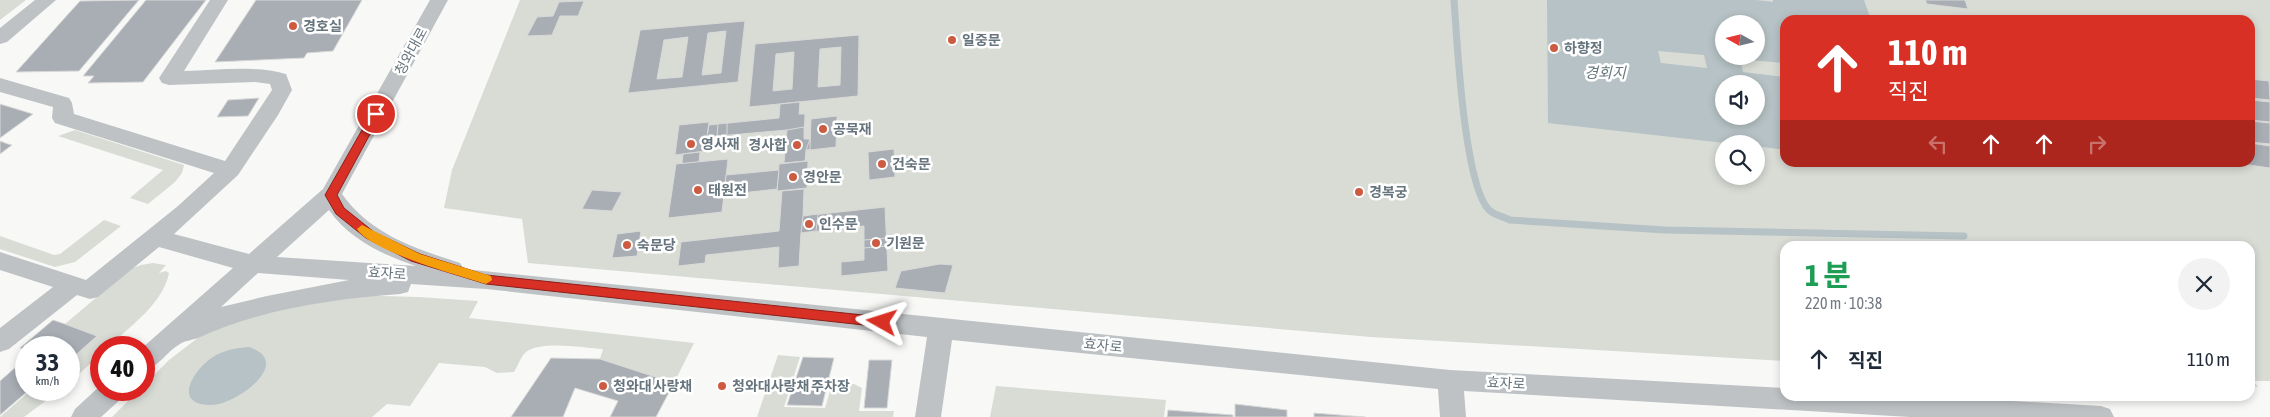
<!DOCTYPE html>
<html lang="ko">
<meta charset="utf-8">
<style>
body{margin:0;font-family:"Asap Condensed","Noto Sans KR",sans-serif;background:#f2f2f3;color:#1f2937;height:100vh;display:flex;flex-direction:column;font-size:19px;white-space:nowrap}
*{box-sizing:border-box;margin:0}
p{font-size:16px;color:#747a83}
.icon{flex:none;width:28px;height:28px;fill:none;stroke:currentColor;stroke-width:2;stroke-linecap:round;stroke-linejoin:round}
.map{position:relative;flex:1;overflow:hidden}
.panel{position:absolute;left:1780px;top:241px;width:475px;height:160px;display:flex;flex-direction:column;background:#fff;border-radius:15px;box-shadow:0 2px 8px #0003}
.panel>*{flex:none}
.guide{position:absolute;left:1780px;top:15px;width:475px;height:152px;border-radius:15px;box-shadow:0 2px 8px #0003;background:#d93025;color:#fff;overflow:hidden}
.needle{width:32px;rotate:278deg}
.controls{position:absolute;left:1715px;top:15px;display:grid;gap:10px}
.controls a{display:grid;place-items:center;width:50px;height:50px;border-radius:50%;background:#fff;box-shadow:0 2px 8px #0003;font-size:25px}
.speed{position:absolute;left:15px;top:336px;display:flex;gap:10px;font-size:25px;font-weight:700;text-align:center}
.speed>*{display:grid;place-content:center;width:65px;height:65px;border-radius:50%;background:#fff;box-shadow:0 2px 8px #0003;line-height:1}
.speed small{font-size:12px;font-weight:400}
.speed .limit{border:8px solid #d22;background:#fff;color:#111}
.pin{position:absolute;display:grid;place-items:center;width:42px;height:42px;color:#fff;margin:-21px;border:2px solid #fff;border-radius:50%;box-shadow:0 1px 5px #0007}
.me{position:absolute;width:55px;margin:-28px;rotate:276deg;stroke-linejoin:round;filter:drop-shadow(0 0 4px #0008)}
.turn{display:flex;align-items:center;gap:18px;height:105px;padding:0 25px;font-size:22px}
.turn .icon{width:65px;height:65px;stroke-width:2.5}
.turn b{display:block;font-size:35px;line-height:42px}
.lanes{display:flex;align-items:center;height:48px;padding:0 25px;background:#0003;justify-content:center;gap:25px;direction:ltr}
.lanes .off{opacity:.35}
.round{display:grid;place-items:center;flex:none;width:52px;height:52px;border-radius:26px;background:#f2f2f3}
.overview{display:flex;align-items:center;justify-content:space-between;height:85px;padding:0 25px}
h1{font-size:30px;font-weight:700;line-height:38px;color:#1e9e55}
ul{padding:0;list-style:none}
li{display:flex;align-items:center;gap:15px;height:65px;padding:0 25px}
li div{flex:1}
li b{display:block;font-size:19px}
li em{font-style:normal}
.map>svg:first-child{display:block}
</style>
<div class="map">
<svg width="2270" height="417" viewBox="0 0 2270 417">
<rect width="100%" height="100%" fill="#f8f8f6"/>
<g fill="#d8dcd5" fill-rule="evenodd">
<path d="M0,0H26L0,20Z"/>
<path d="M520,0H2270V381H2253L2258,387L2250,386V246H1785V361L1371,337L528,263L522,219L444,208L452,170ZM1785,20H2250V162H1785ZM1724,24H1756V56H1724ZM1724,84H1756V116H1724ZM1724,144H1756V176H1724Z"/>
<path d="M75,130L184,165L182,173L175,182L148,204L130,198L163,170L58,136Z"/>
<path d="M104,220L121,226L75,262L55,267L0,249V236L54,255L60,254Z"/>
<path d="M153,263L166,265L159,273L166,271L169,273C163,304 129,327 108,347L101,348V354L69,383V361L97,336L65,324L130,269L141,265Z"/>
<path d="M348,295L418,297L478,301L469,318L694,343L674,383L600,359L603,349C585,348 541,340 526,352C521,356 518,366 514,372L497,373L485,367L439,363L410,406L387,404L372,417H112L139,390H144V385L169,360L199,337L234,320Z"/>
<path d="M778,355L800,357L784,407L825,408L832,384H854L862,388L859,411H894L893,417H757Z"/>
<path d="M996,386L1166,400L1164,417H990Z"/>
<path d="M31,390H60L24,417H0Z"/>
</g>
<g fill="#b6c2c5" fill-rule="evenodd">
<path d="M1547,0H1756L1773,2V0H1864L1871,20H1785V73L1782,63L1740,59L1743,72L1785,77V150L1756,146V144H1733L1548,123ZM1724,24H1756V56H1724ZM1658,51L1704,55L1707,68L1661,63ZM1724,84H1756V116H1724Z"/>
<path d="M249,347C295,362 236,405 211,405C171,405 194,369 213,357C224,350 236,348 249,347Z"/>
</g>
<g fill="none" stroke-linecap="round" stroke-linejoin="round">
<path stroke="#b6c2c5" stroke-width="7" d="M1454,0C1457,40 1464,185 1489,210C1494,215 1504,217 1510,220L1665,230L1964,236"/>
</g>
<g fill="#a8aeb4" stroke="#d9d9d8" fill-rule="evenodd">
<path d="M139,0L79,71L16,72L80,1Z"/>
<path d="M146,0H206L143,82L88,83L94,76H83Z"/>
<path d="M256,0H362L333,51L307,53L304,58L215,62Z"/>
<path d="M1925,0H1965L1968,9L1927,4Z"/>
<path d="M584,1L578,16H560L552,35L527,36L537,17L553,16L559,2Z"/>
<path d="M745,21L738,82L628,93L640,30ZM726,31L721,73L702,75L708,33ZM688,37L682,77L657,79L664,40Z"/>
<path d="M859,35L858,96L749,107L755,44ZM841,47L840,85L818,87L820,49ZM794,52L792,89L773,91L776,54Z"/>
<path d="M949,35H957L956,45H947Z"/>
<path d="M1553,43L1560,46L1561,51L1554,52L1548,50V45Z"/>
<path d="M2250,79L2269,81L2270,100L2250,98Z"/>
<path d="M259,98L248,116L217,117L228,100Z"/>
<path d="M2250,100L2270,102V122L2250,120Z"/>
<path d="M800,102L799,114H805L804,139H810L811,119L837,116L836,147L806,150L805,161L784,163L787,130L707,137L709,125L779,118L780,104Z"/>
<path d="M0,104L33,114L0,138Z"/>
<path d="M837,116L836,147L810,150L811,119Z"/>
<path d="M2250,121L2270,123V144L2250,142Z"/>
<path d="M709,122L705,151L675,155L679,125Z"/>
<path d="M727,123V136H717L718,124Z"/>
<path d="M804,127V139H810L806,150L805,161L784,163L787,130Z"/>
<path d="M0,141L8,144L12,145L0,154Z"/>
<path d="M2250,143L2270,146V168L2242,164L2241,162H2250Z"/>
<path d="M894,149L895,177L869,180L868,152Z"/>
<path d="M700,152L699,162L682,164L683,154Z"/>
<path d="M728,159L722,212L668,218L676,164Z"/>
<path d="M808,161L807,188L777,191L779,164Z"/>
<path d="M779,170L777,189L724,195L726,175Z"/>
<path d="M804,189L803,216L885,207L888,271L841,276V262L864,260V226L801,233L799,266L778,268L779,247L706,255L705,263L678,266L681,242L779,231L782,191Z"/>
<path d="M592,190L622,192L612,211L582,209Z"/>
<path d="M818,214L816,231L801,233L803,216Z"/>
<path d="M641,231L637,256L612,258L617,234Z"/>
<path d="M887,238V246L864,248V240Z"/>
<path d="M940,264L953,265L945,293L895,288L901,271Z"/>
<path d="M53,320L65,324L97,336L69,361V348H26V350L20,348Z"/>
<path d="M803,357L834,358L822,406L787,405Z"/>
<path d="M26,358V390H29L0,415V381Z"/>
<path d="M551,358L600,359L674,383L656,417H610L618,401L575,388L563,417H511Z"/>
<path d="M869,360H892L887,408H864Z"/>
<path d="M1235,404L1287,410V417H1235Z"/>
<path d="M1168,410L1233,415V417H1167Z"/>
<path d="M1314,413L1365,417H1314Z"/>
</g>
<g fill="none" stroke-linecap="round" stroke-linejoin="round">
<g fill="#bec2c5" fill-rule="evenodd">
<path d="M35,0H56L7,42L0,44V28Z"/>
<path d="M210,0H228L184,71C218,70 253,65 286,74L292,90L278,115L238,175L174,234L249,254L323,189L430,0H448L342,194C370,234 416,249 460,263L464,269L1450,370L1785,388V396H1927L2101,406L2110,409L2114,417H1910L1464,391L1466,417H1440L1438,389L952,340L941,417H915L927,337L486,289L411,284L408,292L400,294C332,299 261,309 198,338C192,340 184,341 180,344C167,351 160,366 144,371L142,348L233,268L159,247L98,297L90,299L77,295L9,349L0,352V328L53,287L0,270V252L86,280L178,206L214,173L55,123L52,118L53,107L0,92V78L69,98L72,103L74,114L225,161L272,90L270,84L255,82L169,85L162,83L159,78ZM329,210C349,239 383,255 416,266L277,257ZM258,273L349,280L267,296L221,307Z"/>
<path d="M101,385V390H126L122,398L101,417H71L75,409Z"/>
</g>
</g>
<path fill="#d93025" stroke="#8d1f18" d="M376,110L381,114L337,195L344,208L374,232L420,254L486,275L882,317L888,322L882,327L486,284L411,261L366,238L336,214L325,195L371,114Z"/>
<path fill="#f59e0b" d="M362,225L420,254L491,276L492,280L486,284C460,276 370,251 357,229Z"/>
<g fill="#cd5b41" stroke="#fff" stroke-width="2">
<circle cx="293" cy="26" r="5"/>
<circle cx="952" cy="40" r="5"/>
<circle cx="1554" cy="48" r="5"/>
<circle cx="823" cy="129" r="5"/>
<circle cx="691" cy="144" r="5"/>
<circle cx="797" cy="145" r="5"/>
<circle cx="882" cy="164" r="5"/>
<circle cx="793" cy="177" r="5"/>
<circle cx="698" cy="190" r="5"/>
<circle cx="1359" cy="192" r="5"/>
<circle cx="809" cy="224" r="5"/>
<circle cx="876" cy="243" r="5"/>
<circle cx="627" cy="245" r="5"/>
<circle cx="603" cy="386" r="5"/>
<circle cx="722" cy="386" r="5"/>
</g>
<g text-anchor="middle" dominant-baseline="central" stroke-width="5" stroke-linejoin="round" paint-order="stroke">
<g font-size="14" font-weight="bold" fill="#66747d" stroke="#fff" text-anchor="start">
<text x="303" y="26">경호실</text>
<text x="962" y="40">일중문</text>
<text x="1564" y="48">하향정</text>
<text x="833" y="129">공묵재</text>
<text x="701" y="144">영사재</text>
<text x="787" y="145" text-anchor="end">경사합</text>
<text x="892" y="164">건숙문</text>
<text x="803" y="177">경안문</text>
<text x="708" y="190">태원전</text>
<text x="1369" y="192">경복궁</text>
<text x="819" y="224">인수문</text>
<text x="886" y="243">기원문</text>
<text x="637" y="245">숙문당</text>
<text x="613" y="386">청와대 사랑채</text>
<text x="732" y="386">청와대사랑채 주차장</text>
</g>
<g font-size="14" fill="#66747d" stroke="#fff">
<text transform="translate(411 51) rotate(-61)">청와대로</text>
<text transform="translate(387 273) rotate(4)">효자로</text>
<text transform="translate(1103 345) rotate(6)">효자로</text>
<text transform="translate(1506 383) rotate(3)">효자로</text>
</g>
<g font-size="15" font-style="italic" fill="#67797e" stroke="#fff">
<text x="1605" y="72">경회지</text>
</g>
</g>
</svg>
<div class="controls">
<a><svg class="needle" viewBox="-14 -14 28 28"><path d="M0-13l5 13h-10z" fill="#e53935"/><path d="M0 13l5-13h-10z" fill="#747a83"/></svg></a>
<a><svg class="icon" aria-label="sound" viewBox="0 0 24 24"><path d="M4 9h4l5-4v14l-5-4H4zM17 9q2 3 0 6"/></svg></a>
<a><svg class="icon" aria-label="search" viewBox="0 0 24 24"><circle cx="10" cy="10" r="6"/><path d="M15 15l6 6"/></svg></a>
</div>
<div class="speed"><div>33<small>km/h</small></div><div class="limit">40</div></div>
<div class="pin" style="left:376px;top:114px;background:#d93025"><svg class="icon" aria-label="arrive" viewBox="0 0 24 24"><path d="M6 21V4h12l-3 4 3 4H6"/></svg></div>
<svg class="me" style="left:882px;top:322px" viewBox="-20 -20 40 40"><path d="M0-17L14 15 0 8-14 15z" fill="#d93025" stroke="#fff" stroke-width="4"/></svg>
<div class="guide">
<div class="turn"><svg class="icon" aria-label="ahead" viewBox="0 0 24 24"><path d="M12 20V5M6 11l6-6 6 6"/></svg><div><b>110 m</b>직진</div></div>
<div class="lanes"><svg class="icon off" aria-label="left" viewBox="0 0 24 24"><path d="M17 20v-9H6M10 6l-5 5 5 5"/></svg><svg class="icon" aria-label="ahead" viewBox="0 0 24 24"><path d="M12 20V5M6 11l6-6 6 6"/></svg><svg class="icon" aria-label="ahead" viewBox="0 0 24 24"><path d="M12 20V5M6 11l6-6 6 6"/></svg><svg class="icon off" aria-label="right" viewBox="0 0 24 24"><path d="M7 20v-9h11M14 6l5 5-5 5"/></svg></div>
</div>
<section class="panel">
<div class="overview"><div><h1>1 분</h1><p>220 m · 10:38</p></div><a class="round"><svg class="icon" aria-label="close" viewBox="0 0 24 24"><path d="M6 6l12 12M18 6L6 18"/></svg></a></div>
<ul>
<li><svg class="icon" aria-label="ahead" viewBox="0 0 24 24"><path d="M12 20V5M6 11l6-6 6 6"/></svg><div><b>직진</b></div><em>110 m</em></li>
</ul>
</section>
</div>
